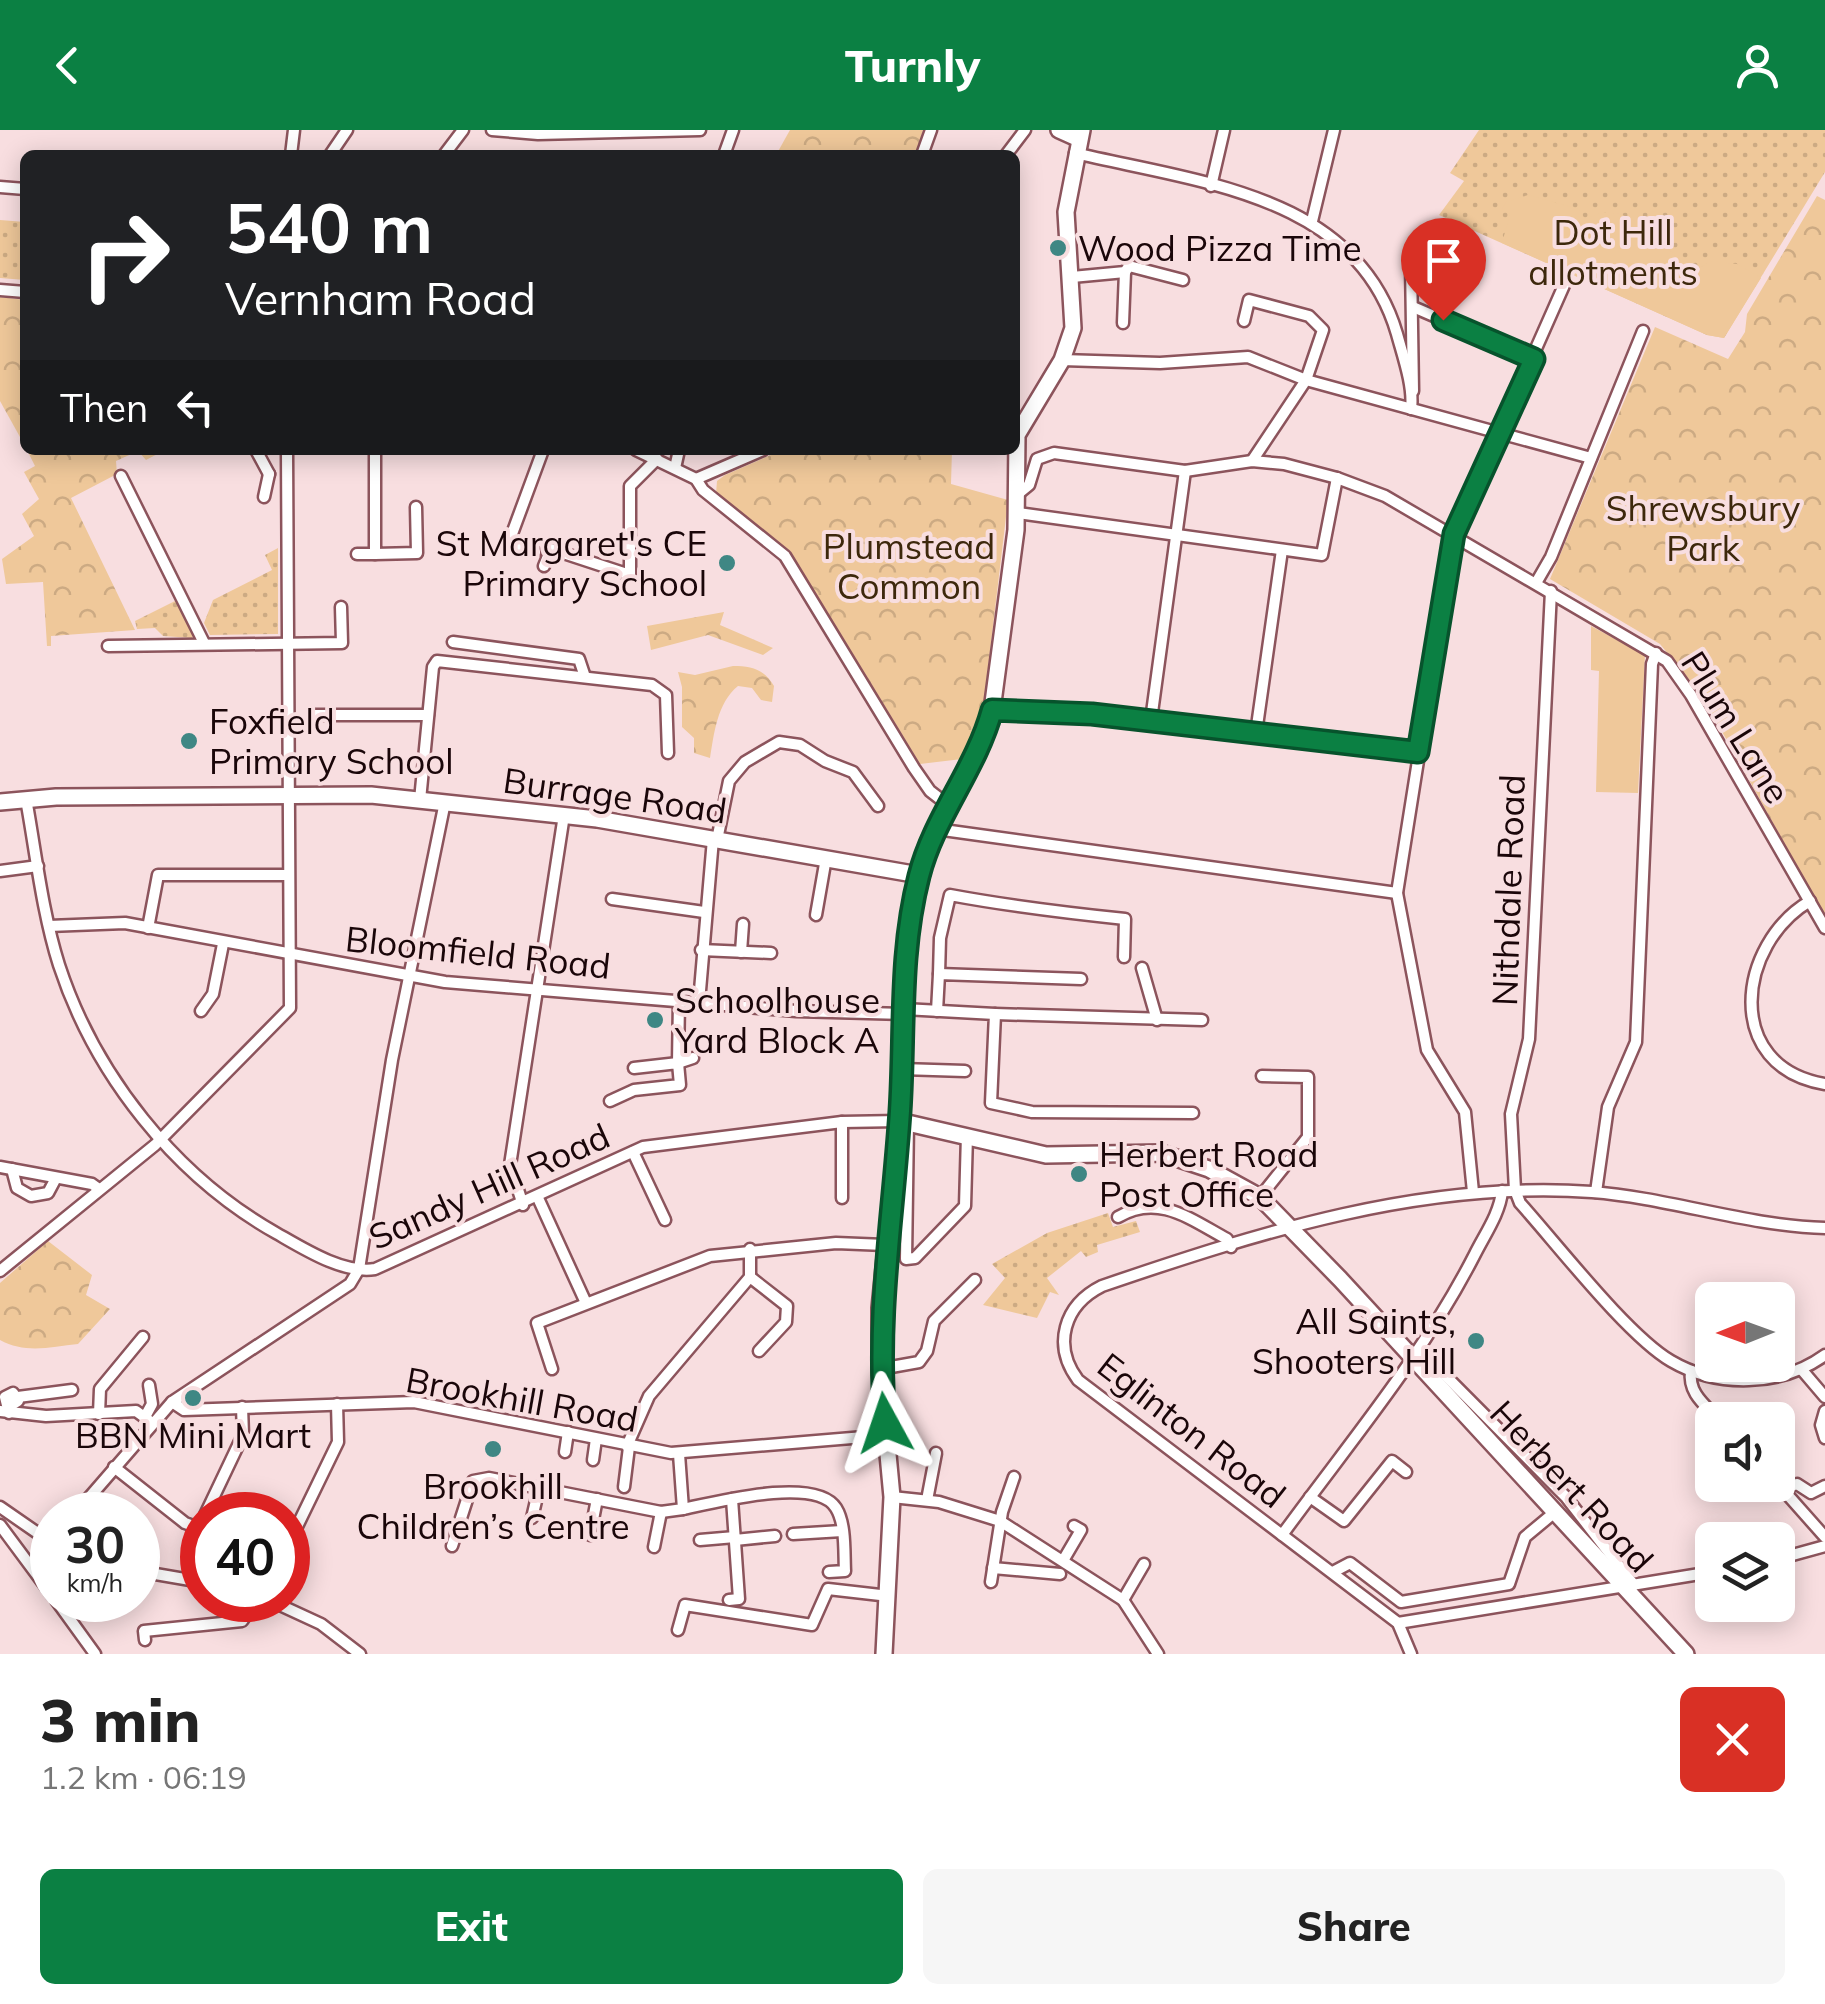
<!DOCTYPE html>
<meta charset="utf-8">
<style>
body{margin:0;font-family:Mulish,sans-serif;background:#f6f6f6;color:#222;height:100vh;display:flex;flex-direction:column;font-size:38px;white-space:nowrap}
*{box-sizing:border-box;margin:0}
p{font-size:32px;color:#767676}
.icon{flex:none;width:55px;height:55px;fill:none;stroke:currentColor;stroke-width:2;stroke-linecap:round;stroke-linejoin:round}
.map{position:relative;height:1524px;overflow:hidden}
.panel{display:flex;flex-direction:column;background:#fff;flex:1}
.panel>*{flex:none}
.banner{position:absolute;left:20px;top:20px;width:1000px;height:305px;border-radius:15px;box-shadow:0 5px 25px #0003;background:#202124;color:#fff;overflow:hidden}
.needle{width:65px;rotate:269deg}
.fabs{position:absolute;left:1695px;top:1152px;display:grid;gap:20px}
.fabs a{display:grid;place-items:center;width:100px;height:100px;border-radius:15px;background:#fff;box-shadow:0 5px 25px #0003;font-size:50px}
.speed{position:absolute;left:30px;top:1362px;display:flex;gap:20px;font-size:50px;font-weight:700;text-align:center}
.speed>*{display:grid;place-content:center;width:130px;height:130px;border-radius:50%;background:#fff;box-shadow:0 5px 25px #0003;line-height:1}
.speed small{font-size:25px;font-weight:400}
.speed .limit{border:15px solid #d22;background:#fff;color:#111}
.pin{position:absolute;display:grid;place-items:center;width:85px;height:85px;color:#fff;margin:-102px -42px;border-radius:50% 50% 50% 0;rotate:-45deg;box-shadow:0 0 10px #0007}
.pin .icon{rotate:45deg}
.me{position:absolute;width:110px;margin:-55px;rotate:355deg;stroke-linejoin:round;filter:drop-shadow(0 0 8px #0008)}
.turn{display:flex;align-items:center;gap:35px;height:210px;padding:0 40px;font-size:45px}
.turn .icon{width:130px;height:130px;stroke-width:2.5}
.turn b{display:block;font-size:70px;line-height:85px}
.then{display:flex;align-items:center;height:95px;padding:0 40px;background:#0003;gap:20px;font-size:38px}
.round{display:grid;place-items:center;flex:none;width:105px;height:105px;border-radius:15px;background:#f6f6f6}
.headline{display:flex;align-items:center;justify-content:space-between;height:170px;padding:0 40px}
h1{font-size:60px;font-weight:800;line-height:75px}
.button{display:flex;gap:20px;margin-top:auto;padding:20px 40px}
.button a{flex:1;height:115px;border-radius:15px;background:#0b8043;color:#fff;font-size:40px;font-weight:800;line-height:115px;text-align:center}
.button a+a{background:#f6f6f6;color:#222}
header{display:flex;justify-content:space-between;align-items:center;height:130px;padding:0 40px;background:#0b8043;color:#fff;font-size:45px;font-weight:800}
.map>svg:first-child{display:block}
</style>
<header><svg class="icon" aria-label="back" viewBox="0 0 24 24"><path d="M15 5l-7 7 7 7"/></svg>Turnly<svg class="icon" aria-label="person" viewBox="0 0 24 24"><circle cx="12" cy="8" r="4"/><path d="M4 21q1-7 8-7t8 7"/></svg></header>
<div class="map">
<svg width="1825" height="1524" viewBox="0 0 1825 1524">
<defs>
<pattern id="grass-dots" width="8" height="8" patternUnits="userSpaceOnUse" patternTransform="scale(2.5)"><rect width="8" height="8" fill="#efc89a"/><path d="M2 2h.1M6 6h.1" fill="none" stroke="#ccaa83" stroke-width="1.8" stroke-linecap="round"/></pattern>
<pattern id="forest-crowns" width="20" height="18" patternUnits="userSpaceOnUse" patternTransform="scale(2.5)"><rect width="20" height="18" fill="#efc89a"/><path d="M2 6a3 3 0 1 1 6 0M12 15a3 3 0 1 1 6 0" fill="none" stroke="#ccaa83"/></pattern>
</defs>
<rect width="100%" height="100%" fill="#f8dee0"/>
<g fill="url(#grass-dots)">
<path d="M1479,0H1825V42L1724,208L1707,205L1439,85L1464,51L1450,43Z"/>
<path d="M0,90L25,92V150L0,148Z"/>
<path d="M278,418V504L210,505L204,493L213,470L272,440L265,425Z"/>
<path d="M177,470L194,504L192,508L163,506L155,498L137,499L135,491Z"/>
<path d="M1108,1083L1113,1097L1136,1091L1140,1102L1097,1115L1098,1122L1086,1127L1081,1121L1047,1148L1059,1165L1050,1162L1037,1188L983,1175L1005,1148L992,1134L1047,1103Z"/>
</g>
<g fill="url(#forest-crowns)">
<path d="M790,0H923L916,25H776Z"/>
<path d="M1817,66L1825,70V786L1701,564L1660,514L1550,449L1655,197L1728,229L1745,202L1747,184Z"/>
<path d="M0,167L25,170V316L0,271Z"/>
<path d="M27,320H165L146,330L138,321L116,331L117,344L71,368L135,500L51,506V516H47L43,452L6,454L2,429L34,406L22,384L39,369L24,342L35,336Z"/>
<path d="M782,320H952L951,354L1008,370L983,580L976,606L962,629L920,634L790,421L716,364L717,351L725,345Z"/>
<path d="M724,482L720,495L773,518L763,525L708,505L651,520L647,496Z"/>
<path d="M733,536C751,536 764,539 774,556L772,572L761,570L752,558L738,556C717,573 714,604 710,628L694,623V608L682,597V557L678,542L695,545Z"/>
<path d="M48,1111L92,1145L86,1165L110,1179L78,1214C51,1217 25,1224 0,1210V1153Z"/>
</g>
<g fill="#efc89a">
<path d="M1528,65L1578,79L1585,89C1631,64 1663,120 1694,142L1710,131L1737,134L1761,148L1724,208L1707,205L1502,113L1510,84L1502,79L1506,72Z"/>
<path d="M1591,496L1645,525L1638,663L1596,662L1599,541L1591,540Z"/>
</g>
<g fill="none" stroke-linecap="round" stroke-linejoin="round">
<defs>
<g id="street">
<path d="M492,0L538,4L700,0"/>
<path d="M1075,23C1197,52 1356,64 1397,204C1403,226 1414,257 1411,279"/>
<path d="M291,25L294,0"/>
<path d="M330,25L347,0"/>
<path d="M444,25L463,0"/>
<path d="M724,25L733,0"/>
<path d="M922,25L931,0"/>
<path d="M1006,25L1025,0"/>
<path d="M1211,56L1224,0"/>
<path d="M0,57L25,59"/>
<path d="M1312,91L1334,0"/>
<path d="M1072,147L1125,142L1129,136L1183,150"/>
<path d="M0,160L25,162"/>
<path d="M1413,177L1534,229"/>
<path d="M1244,191L1249,170L1309,186L1323,200L1306,250L1252,331"/>
<path d="M1123,193L1125,142"/>
<path d="M1062,230L1160,233L1248,227L1306,250L1591,328"/>
<path d="M1413,261L1411,133L1438,104L1452,103"/>
<path d="M256,320L269,344"/>
<path d="M375,320V424L417,423L416,377"/>
<path d="M636,320L696,349L703,360L785,426L914,638L930,661L948,675"/>
<path d="M675,338L679,320"/>
<path d="M121,346L204,513"/>
<path d="M696,349L763,320"/>
<path d="M1018,364L1029,355L1037,329L1054,323L1185,341L1252,331L1284,334L1337,348L1385,366L1667,531L1691,565L1825,798"/>
<path d="M264,367L269,344"/>
<path d="M1018,383L1322,425L1337,348"/>
<path d="M535,422L509,412L543,320"/>
<path d="M357,424H375"/>
<path d="M544,436L551,419L630,445V356L657,329"/>
<path d="M1536,453L1551,427L1643,201"/>
<path d="M1551,461L1529,909L1511,984L1515,1060L1520,1073C1557,1114 1627,1205 1671,1231C1717,1258 1781,1257 1825,1225"/>
<path d="M453,512L579,529L585,547"/>
<path d="M108,516L342,513L341,477"/>
<path d="M992,580L1092,584L1419,622"/>
<path d="M314,585H428"/>
<path d="M1151,590L1185,341"/>
<path d="M1256,603L1282,420"/>
<path d="M26,669C36,724 42,781 59,835C95,945 175,1046 276,1103C304,1119 343,1144 375,1139L643,1017L842,992L899,991"/>
<path d="M420,670L433,537L437,531L652,555L666,565L668,623"/>
<path d="M936,699L1397,763"/>
<path d="M717,710L729,651L745,632L779,612L800,615L825,631L853,642L878,676"/>
<path d="M0,741L38,736"/>
<path d="M612,769L704,782"/>
<path d="M1810,771C1737,814 1722,937 1825,954"/>
<path d="M816,785L826,728"/>
<path d="M49,796L125,793L445,852L796,881L904,884"/>
<path d="M148,798L158,745H288"/>
<path d="M701,820L771,823"/>
<path d="M741,822L743,794"/>
<path d="M1142,838L1157,890"/>
<path d="M939,844L940,808L950,765C1009,776 1067,783 1125,789L1124,827"/>
<path d="M679,870L678,933L693,928"/>
<path d="M699,872L713,709"/>
<path d="M904,879L995,884L991,973L1032,982L1193,983"/>
<path d="M201,881L213,864L223,814"/>
<path d="M937,881L939,844L1081,849"/>
<path d="M995,884L1202,890"/>
<path d="M902,939L965,941"/>
<path d="M610,971L634,960L680,955L678,933L634,938"/>
<path d="M908,993L906,1129L915,1128L965,1076L967,1005"/>
<path d="M633,1022L665,1090"/>
<path d="M0,1037L92,1054L99,1059"/>
<path d="M12,1039L17,1058L31,1066L48,1063L56,1048"/>
<path d="M1473,1062L1465,982L1427,920L1397,763L1454,404L1565,153"/>
<path d="M1596,1062L1608,977L1636,912L1652,534L1656,523"/>
<path d="M1260,1067L1308,1007V947L1262,946"/>
<path d="M538,1068L586,1173"/>
<path d="M842,1068V992"/>
<path d="M523,1075L510,1035L564,685"/>
<path d="M1118,1087C1158,1063 1190,1089 1227,1109L1231,1117"/>
<path d="M0,1141L155,1015L290,878L287,320"/>
<path d="M750,1147L787,1176L786,1192L759,1221"/>
<path d="M1420,1220L1566,1367L1634,1455"/>
<path d="M552,1239L537,1193L710,1126L836,1113L885,1115"/>
<path d="M880,1239L919,1232L927,1221L934,1191L975,1150"/>
<path d="M1802,1240L1825,1267"/>
<path d="M1691,1241C1688,1263 1704,1274 1719,1290"/>
<path d="M18,1267L72,1260"/>
<path d="M172,1272L184,1280L414,1272L671,1323L864,1307"/>
<path d="M0,1281L46,1286L136,1281L151,1292"/>
<path d="M1825,1281L1821,1295L1825,1308"/>
<path d="M9,1283L5,1267L13,1263L18,1271L10,1276"/>
<path d="M99,1284L100,1259L143,1207"/>
<path d="M146,1285L152,1274L149,1255"/>
<path d="M627,1316L649,1266L750,1147V1119"/>
<path d="M565,1322L568,1302"/>
<path d="M593,1330L596,1309"/>
<path d="M114,1337L185,1393L199,1398L202,1390"/>
<path d="M1778,1354L1825,1407"/>
<path d="M624,1357L629,1317"/>
<path d="M1782,1359L1797,1354L1811,1363L1825,1356"/>
<path d="M892,1367L939,1372L1000,1391L1123,1470L1158,1524"/>
<path d="M1310,1367L1344,1391L1392,1331L1406,1342"/>
<path d="M927,1370L936,1323"/>
<path d="M0,1377L52,1413"/>
<path d="M683,1379C716,1372 816,1346 836,1378C846,1394 844,1422 845,1441L829,1442"/>
<path d="M74,1385L172,1272L350,1154L359,1139L392,930L445,672"/>
<path d="M205,1385L243,1305L242,1277"/>
<path d="M532,1388L539,1358L661,1382L683,1379L679,1324"/>
<path d="M0,1395L52,1465"/>
<path d="M793,1404L842,1401"/>
<path d="M590,1405L597,1369"/>
<path d="M1282,1405C1349,1313 1423,1226 1475,1124C1485,1104 1500,1083 1502,1061"/>
<path d="M700,1410L735,1407"/>
<path d="M735,1410L775,1406"/>
<path d="M288,1415L338,1312L337,1274"/>
<path d="M452,1416L473,1351L489,1348L539,1358"/>
<path d="M654,1417L661,1382"/>
<path d="M1064,1429L1081,1400L1074,1396"/>
<path d="M1778,1429L1825,1416"/>
<path d="M993,1438L1060,1444"/>
<path d="M138,1441L202,1452"/>
<path d="M1333,1442L1350,1433L1401,1472L1509,1454L1525,1407L1555,1382"/>
<path d="M991,1452L1002,1382L1014,1347"/>
<path d="M56,1470L95,1524"/>
<path d="M269,1470L321,1494L360,1524"/>
<path d="M729,1470L739,1469L732,1369"/>
<path d="M1123,1470L1144,1434"/>
<path d="M1398,1493L1712,1442"/>
<path d="M678,1500L685,1475L812,1495L828,1459L889,1466"/>
<path d="M145,1510L144,1501L242,1491L257,1470"/>
<path d="M1411,1524L1398,1493L1078,1250C1052,1215 1064,1175 1102,1156C1260,1102 1424,1050 1592,1062C1670,1068 1747,1096 1825,1098"/>
</g>
<g id="secondary">
<path d="M1059,0L1079,9"/>
<path d="M0,672L56,667L371,665L597,689L919,745"/>
<path d="M899,991L1046,1025L1161,1023L1209,1039L1260,1067L1340,1149L1686,1524"/>
<path d="M884,1524L892,1367L880,1239V1178L899,991L909,797L927,720L981,616L992,580L1016,400L1017,305L1062,230L1073,198L1066,82L1082,0"/>
</g>
</defs>
<use href="#street" stroke="#8c545c" stroke-width="15"/>
<use href="#secondary" stroke="#8c545c" stroke-width="20"/>
<use href="#street" stroke="#fff" stroke-width="10"/>
<use href="#secondary" stroke="#fff" stroke-width="15"/>
</g>
<g fill="none" stroke-linecap="round" stroke-linejoin="round">
<defs>
<path id="route" d="M885,1293C876,1184 893,1088 900,981C905,903 899,823 919,746C934,687 976,639 992,580L1092,584L1418,622L1454,404L1534,229L1443,190"/>
</defs>
<use href="#route" stroke="#07532c" stroke-width="25"/>
<use href="#route" stroke="#0b8043" stroke-width="18"/>
</g>
<g fill="#3f8784" stroke="#f8dee0" stroke-width="4">
<circle cx="1058" cy="118" r="10"/>
<circle cx="727" cy="433" r="10"/>
<circle cx="189" cy="611" r="10"/>
<circle cx="655" cy="890" r="10"/>
<circle cx="1079" cy="1044" r="10"/>
<circle cx="1476" cy="1211" r="10"/>
<circle cx="193" cy="1268" r="10"/>
<circle cx="493" cy="1319" r="10"/>
</g>
<g text-anchor="middle" dominant-baseline="central" stroke-width="8" stroke-linejoin="round" paint-order="stroke">
<g font-size="35" fill="#3d280c" stroke="#f8dee0">
<text x="1613" y="102">Dot Hill<tspan x="1613" dy="40">allotments</tspan></text>
<text x="1703" y="378">Shrewsbury<tspan x="1703" dy="40">Park</tspan></text>
<text x="909" y="416">Plumstead<tspan x="909" dy="40">Common</tspan></text>
</g>
<g font-size="35" fill="#1a0609" stroke="#f8dee0" text-anchor="start">
<text x="1078" y="118">Wood Pizza Time</text>
<text x="707" y="413" text-anchor="end">St Margaret's CE<tspan x="707" dy="40">Primary School</tspan></text>
<text x="209" y="591">Foxfield<tspan x="209" dy="40">Primary School</tspan></text>
<text x="675" y="870">Schoolhouse<tspan x="675" dy="40">Yard Block A</tspan></text>
<text x="1099" y="1024">Herbert Road<tspan x="1099" dy="40">Post Office</tspan></text>
<text x="1456" y="1191" text-anchor="end">All Saints,<tspan x="1456" dy="40">Shooters Hill</tspan></text>
<text x="193" y="1305" text-anchor="middle">BBN Mini Mart</text>
<text x="493" y="1356" text-anchor="middle">Brookhill<tspan x="493" dy="40">Children’s Centre</tspan></text>
</g>
<g font-size="35" fill="#1a0609" stroke="#f8dee0">
<text transform="translate(1736 597) rotate(58)">Plum Lane</text>
<text transform="translate(615 665) rotate(8)">Burrage Road</text>
<text transform="translate(1508 760) rotate(-88)">Nithdale Road</text>
<text transform="translate(478 822) rotate(6)">Bloomfield Road</text>
<text transform="translate(489 1056) rotate(-24)">Sandy Hill Road</text>
<text transform="translate(522 1269) rotate(10)">Brookhill Road</text>
<text transform="translate(1192 1300) rotate(38)">Eglinton Road</text>
<text transform="translate(1572 1356) rotate(47)">Herbert Road</text>
</g>
</g>
</svg>
<div class="fabs">
<a><svg class="needle" viewBox="-14 -14 28 28"><path d="M0-13l5 13h-10z" fill="#e53935"/><path d="M0 13l5-13h-10z" fill="#767676"/></svg></a>
<a><svg class="icon" aria-label="sound" viewBox="0 0 24 24"><path d="M4 9h4l5-4v14l-5-4H4zM17 9q2 3 0 6"/></svg></a>
<a><svg class="icon" aria-label="layers" viewBox="0 0 24 24"><path d="M12 4l9 5-9 5-9-5zM3 14l9 5 9-5"/></svg></a>
</div>
<div class="speed"><div>30<small>km/h</small></div><div class="limit">40</div></div>
<div class="pin" style="left:1443px;top:190px;background:#d93025"><svg class="icon" aria-label="arrive" viewBox="0 0 24 24"><path d="M6 21V4h12l-3 4 3 4H6"/></svg></div>
<svg class="me" style="left:885px;top:1293px" viewBox="-20 -20 40 40"><path d="M0-17L14 15 0 8-14 15z" fill="#0b8043" stroke="#fff" stroke-width="4"/></svg>
<div class="banner">
<div class="turn"><svg class="icon" aria-label="right" viewBox="0 0 24 24"><path d="M7 20v-9h11M14 6l5 5-5 5"/></svg><div><b>540 m</b>Vernham Road</div></div>
<div class="then">Then<svg class="icon" aria-label="left" viewBox="0 0 24 24"><path d="M17 20v-9H6M10 6l-5 5 5 5"/></svg></div>
</div>
</div>
<section class="panel">
<div class="headline"><div><h1>3 min</h1><p>1.2 km · 06:19</p></div><a class="round" style="background:#d93025;color:#fff"><svg class="icon" aria-label="close" viewBox="0 0 24 24"><path d="M6 6l12 12M18 6L6 18"/></svg></a></div>
<div class="button"><a>Exit</a><a>Share</a></div>
</section>
